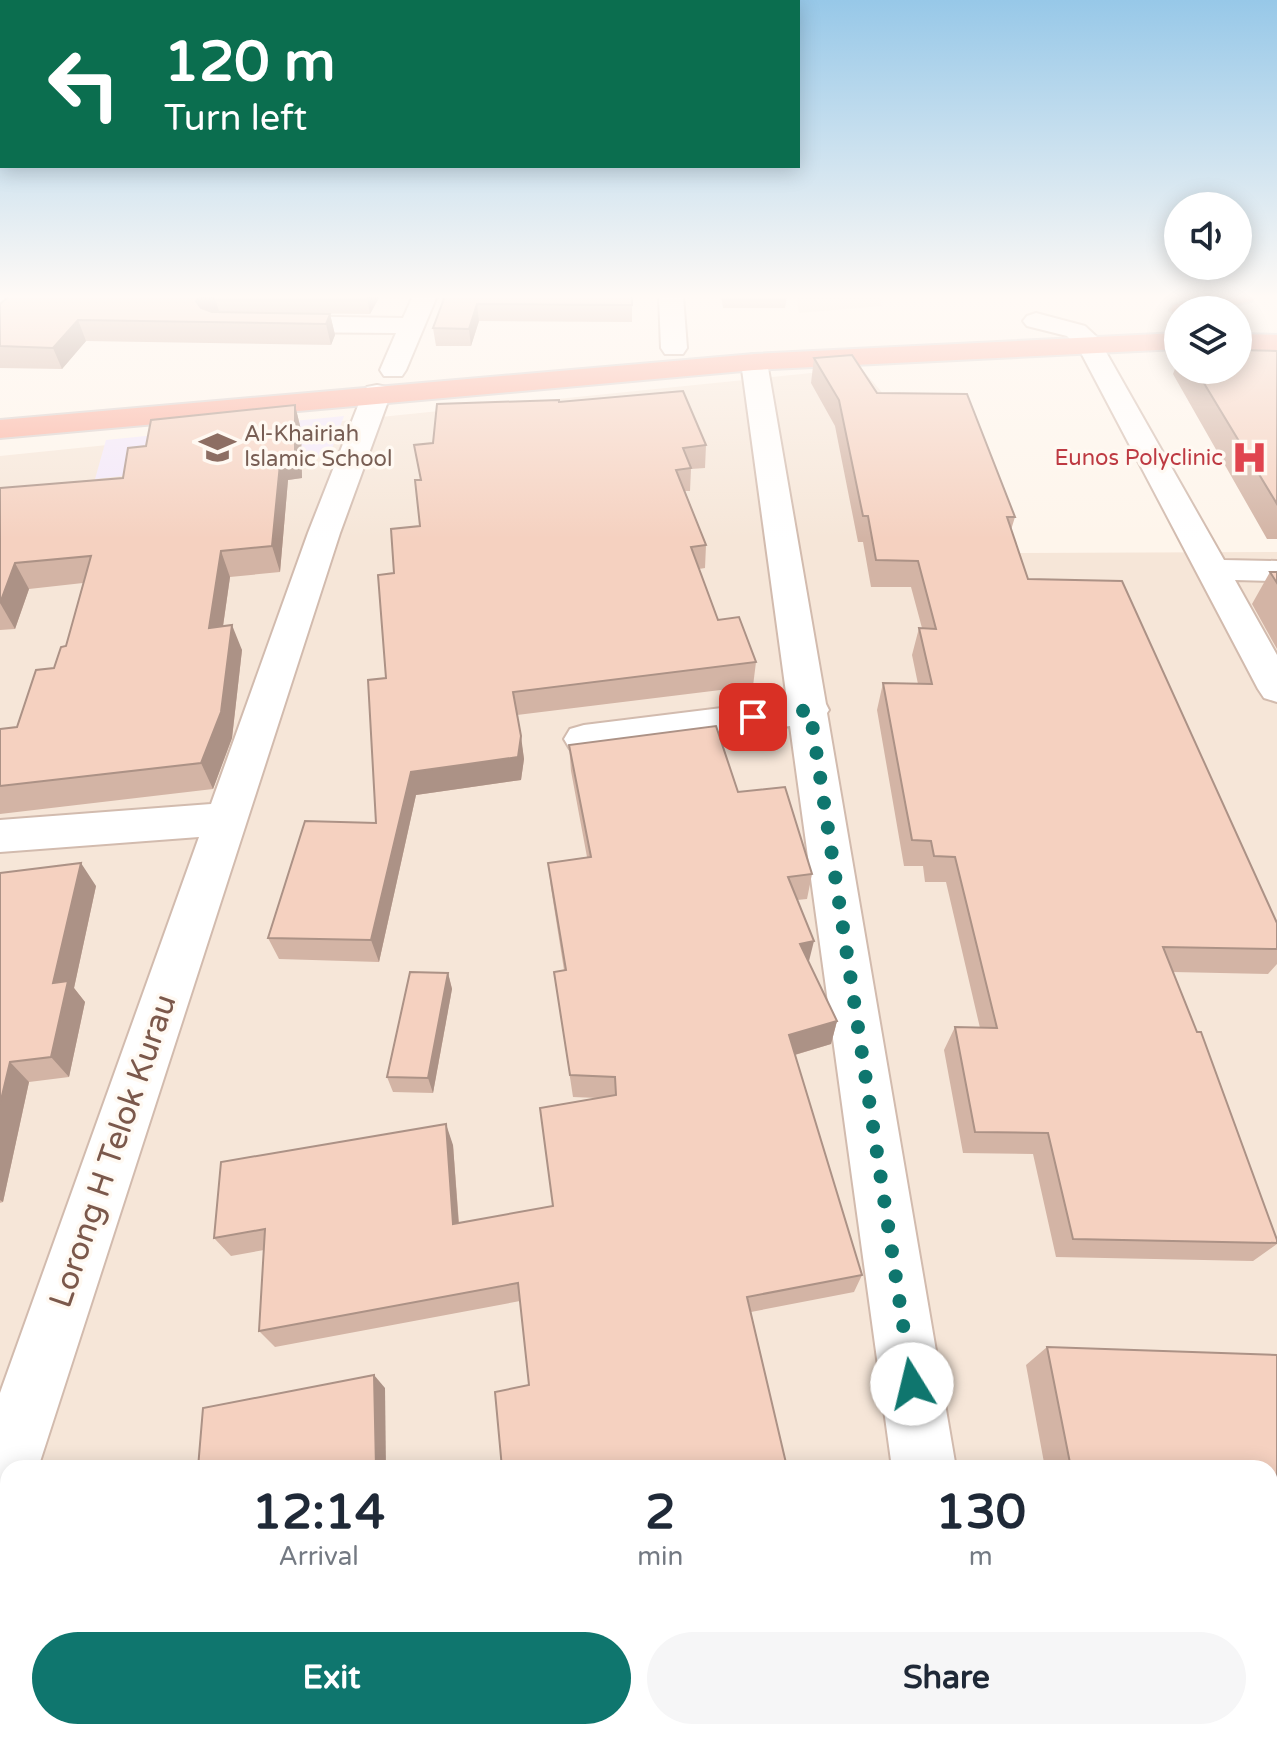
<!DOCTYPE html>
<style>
body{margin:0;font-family:"Varela Round",sans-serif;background:#f6f6f7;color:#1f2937;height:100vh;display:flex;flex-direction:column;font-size:30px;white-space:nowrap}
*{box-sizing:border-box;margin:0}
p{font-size:26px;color:#747a83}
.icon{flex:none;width:44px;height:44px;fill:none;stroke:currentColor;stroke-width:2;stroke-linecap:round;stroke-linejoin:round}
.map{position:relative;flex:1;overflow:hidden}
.sheet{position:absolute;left:0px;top:1460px;width:1278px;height:280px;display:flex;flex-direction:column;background:#fff;border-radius:24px 24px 0 0;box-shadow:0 4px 20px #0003}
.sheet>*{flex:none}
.top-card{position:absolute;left:0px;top:0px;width:800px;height:168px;box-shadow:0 4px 20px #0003;background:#0b6e4f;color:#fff;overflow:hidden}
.buttons{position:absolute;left:1164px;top:192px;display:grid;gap:16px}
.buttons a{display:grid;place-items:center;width:88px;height:88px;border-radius:50%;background:#fff;box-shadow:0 4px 20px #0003;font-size:40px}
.pin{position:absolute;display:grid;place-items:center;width:68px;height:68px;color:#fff;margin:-34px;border-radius:16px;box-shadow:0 4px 12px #0006}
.me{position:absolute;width:88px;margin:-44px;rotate:351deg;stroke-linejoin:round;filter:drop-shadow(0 0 6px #0008)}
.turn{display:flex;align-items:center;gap:28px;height:168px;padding:0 32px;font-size:36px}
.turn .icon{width:104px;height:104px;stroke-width:2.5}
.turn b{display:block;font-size:56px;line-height:68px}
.eta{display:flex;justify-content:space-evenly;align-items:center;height:136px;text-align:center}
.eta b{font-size:48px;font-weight:800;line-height:56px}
.action{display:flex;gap:16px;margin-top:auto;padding:16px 32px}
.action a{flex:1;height:92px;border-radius:48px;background:#0f766e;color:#fff;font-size:32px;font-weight:800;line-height:92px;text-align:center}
.action a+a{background:#f6f6f7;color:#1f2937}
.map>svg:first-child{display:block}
</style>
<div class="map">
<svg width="1277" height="1740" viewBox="0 0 1277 1740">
<rect width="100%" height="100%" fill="#fef5eb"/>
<g fill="#f6e6d8" fill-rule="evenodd">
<path d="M796,296H879L882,306L799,313Z"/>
<path d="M861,368L1020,553L1277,552V1740H0V456ZM8,1468H1270V1732H8Z"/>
</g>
<path fill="#f2e7fb" d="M344,416L330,454L95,479L106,440Z"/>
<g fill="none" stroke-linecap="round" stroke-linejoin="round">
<defs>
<g id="minor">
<path d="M0,296H22L19,301L0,304Z"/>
<path d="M413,296H437L406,370L402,376H384L380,370L396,333L275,332L266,329L262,324L266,319L275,316L403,318Z"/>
<path d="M659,296H683L687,348L683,354H665L661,348Z"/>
<path d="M1036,313L1085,326L1098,338L1224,560L1277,561V581L1235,580L1277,655V702L1264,698L1258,689L1078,347L1067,336L1027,326L1023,321L1027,316Z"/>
<path d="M754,354L763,356L767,362L826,704L829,710L827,713L956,1468H892L790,726L584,753L570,749L564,739L570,729L584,725L787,700L741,362L745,356Z"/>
<path d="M377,385L387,387L391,393L340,533L38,1468H8V1513L0,1517V1393L199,837L0,852V820L211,804L308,533L363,393L367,387Z"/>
<path d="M931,1732H1005L1006,1740H932Z"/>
</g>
<g id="highway">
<path d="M1211,296H1254L1251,301L1213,310H1178V316L1170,310L1173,305Z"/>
<path d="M1178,333V349L754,370L0,438V420L754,354Z"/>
<path d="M1238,334L1277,335V351L1238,350Z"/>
</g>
</defs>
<use href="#minor" stroke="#d2bbae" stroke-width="4"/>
<use href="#highway" stroke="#dad0cd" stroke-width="4"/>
<use href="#minor" fill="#fff" fill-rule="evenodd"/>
<use href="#highway" fill="#fab09f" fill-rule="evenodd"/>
</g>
<g fill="#d3b4a5">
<path d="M9,296H380L370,314L216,312L330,314L335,335L331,345L86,341L62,369L0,368V304Z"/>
<path d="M445,296H632V322L479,321L471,346H436L433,328Z"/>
<path d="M721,296H787L785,308H723Z"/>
<path d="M1277,351V539H1267L1173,374L1178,361V370H1238Z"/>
<path d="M814,358L877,393L1015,517L1011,530L1028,579L1277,923V964L1268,974L1173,972L1277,1240V1244L1253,1261L1056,1257L1033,1154L963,1153L944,1050L955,1027L980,1028L946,882H925L923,866H904L877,710L883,683L918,684L912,655L919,628H922L911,587H871L863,542H858L835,426L811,383Z"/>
<path d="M559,402L706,445L705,468L691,469L690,491H685L706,545L705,568L699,569L718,620L756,662L753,686L517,715L524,759L521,780L416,795L379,962L279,959L268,938L376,823L394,573L420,526V480L433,443Z"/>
<path d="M295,405L301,430L302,478L288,480L280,572L230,577L223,626L242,650L232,738L213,789L0,814V729L17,727L54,668L66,646L83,583L29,589L15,629L0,630V488L123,478L146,446Z"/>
<path d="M1270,572H1277V649L1252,604Z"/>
<path d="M569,745L738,792L812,874L807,899L797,900L809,963L837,1021L831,1044L795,1055L862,1275L854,1292L751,1312L786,1463L783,1468H502L529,1385L520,1301L275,1347L259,1331L264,1250L231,1256L214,1238L453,1145L459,1223L553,1206L598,1098L573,1097L554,972L564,970L551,888L548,863L587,857L571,771Z"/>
<path d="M0,873L96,886L74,988L85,1002L69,1077L29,1082L3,1202L0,1203Z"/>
<path d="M448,973L452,989L433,1093L393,1092L387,1077Z"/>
<path d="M1047,1347L1277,1355V1596H1270V1468H1045L1026,1365Z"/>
<path d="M1110,1732H1270L1277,1740H1111Z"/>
</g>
<g fill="#ac9286">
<path d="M201,296H214L219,311L209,314L203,322L196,301Z"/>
<path d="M367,296H380L370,314Z"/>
<path d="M477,304L479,321L471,346L469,329Z"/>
<path d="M330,314L335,335L331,345L326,324Z"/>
<path d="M78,320L86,341L62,369L53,348Z"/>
<path d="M295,405L301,430L302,478L288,480L280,572L272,546L281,454Z"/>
<path d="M221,551L230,577L219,654L209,628Z"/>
<path d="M15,563L29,589L15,629L0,603Z"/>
<path d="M232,625L242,650L232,738L213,789L201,763Z"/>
<path d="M521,736L524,759L521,780L416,795L379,962L371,940L411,772Z"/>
<path d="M81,863L96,886L74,988L85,1002L69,1077L51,1057L53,983Z"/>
<path d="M814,941L808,965L800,944Z"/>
<path d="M448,973L452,989L433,1093L428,1078Z"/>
<path d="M837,1021L831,1044L784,1058L789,1035Z"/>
<path d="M10,1062L29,1082L3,1202L0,1200V1104Z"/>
<path d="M446,1124L453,1145L460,1242L453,1224Z"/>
<path d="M374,1375L385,1388L386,1468H376Z"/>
<rect x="450" y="1732" width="9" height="8"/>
</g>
<g fill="#f5d1c0" stroke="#ac9286" stroke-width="2">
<path d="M9,296H201L196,301L201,308L212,312L330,314L326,324L78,320L53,348L0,346V304Z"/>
<path d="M445,296H632V305L477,304L469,329L433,328Z"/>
<path d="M1238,350L1277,351V504L1196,370H1238Z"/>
<path d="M852,355L877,393L967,394L1015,517H1007L1028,579L1122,581L1277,923V949L1163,947L1197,1032H1201L1277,1240V1243L1073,1239L1048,1133L975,1132L955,1027L997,1028L955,857L934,856L931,841L912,840L883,683L932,684L919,628L936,629L918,561L876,560L868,516H863L839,400L814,358Z"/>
<path d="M683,391L706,445L683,448L691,468L676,470L706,545L691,547L718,620L739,617L756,662L513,692L521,736L518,757L411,772L371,940L268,938L305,821L376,823L368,680L386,678L378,575L394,573L391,529L420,526L415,480H421L414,445L433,443L437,404L559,400V402Z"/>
<path d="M295,405V453L281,454L272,546L221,551L209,628L232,625L221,712L201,763L0,786V729L17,727L36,670L54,668L61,647L66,646L91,556L15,563L0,603V488L123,478L128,448L146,446L151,420Z"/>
<path d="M1270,572H1277V583Z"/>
<path d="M716,726L738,792L785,787L812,874L788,877L814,941L800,944L837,1021L789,1035L862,1275L747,1297L786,1463L764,1468H502L495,1392L529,1385L518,1283L259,1331L265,1229L214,1238L221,1162L446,1124L453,1224L553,1206L540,1108L616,1095L615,1077L570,1075L554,972L566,970L548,863L591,857L569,745Z"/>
<path d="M81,863L53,983L68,981L51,1057L10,1062L0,1104V873Z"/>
<path d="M410,972L448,973L428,1078L387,1077Z"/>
<path d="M1047,1347L1277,1355V1588L1270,1587V1468H1071Z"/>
<path d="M374,1375L376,1468H198L203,1408Z"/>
<path d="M1270,1690H1277V1740H1135L1133,1732H1270Z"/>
<path d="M116,1732H450V1740H115Z"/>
<path d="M550,1732H794L762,1740H550Z"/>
</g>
<linearGradient id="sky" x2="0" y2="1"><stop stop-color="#97c8e8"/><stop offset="0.55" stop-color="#fffaf6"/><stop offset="1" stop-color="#fffaf6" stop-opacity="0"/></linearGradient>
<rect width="1277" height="539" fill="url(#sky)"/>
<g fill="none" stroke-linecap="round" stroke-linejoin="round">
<path stroke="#0f766e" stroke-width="14" stroke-dasharray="0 25.2" d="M753,717L810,710L912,1384"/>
</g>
<defs>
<symbol id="school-bare" viewBox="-9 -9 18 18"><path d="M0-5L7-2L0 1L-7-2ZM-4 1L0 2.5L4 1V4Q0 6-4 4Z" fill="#8d6e63" stroke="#fff9f2" stroke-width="2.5" paint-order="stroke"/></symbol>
<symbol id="hospital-bare" viewBox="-9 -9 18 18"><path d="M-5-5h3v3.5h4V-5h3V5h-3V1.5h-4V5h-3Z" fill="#e0444e" stroke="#fff9f2" stroke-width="2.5" paint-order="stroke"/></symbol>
</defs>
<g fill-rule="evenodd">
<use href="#school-bare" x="192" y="422" width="51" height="51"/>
<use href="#hospital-bare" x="1224" y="432" width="51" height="51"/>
</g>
<g text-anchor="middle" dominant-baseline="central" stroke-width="7" stroke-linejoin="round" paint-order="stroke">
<g font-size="22" fill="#785e54" stroke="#fff9f2" text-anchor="start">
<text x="244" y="434">Al-Khairiah<tspan x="244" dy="25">Islamic School</tspan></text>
</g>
<g font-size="22" fill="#be3a42" stroke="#fff9f2" text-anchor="end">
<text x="1223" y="458">Eunos Polyclinic</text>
</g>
<g font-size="32" fill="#7b584b" stroke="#fff9f2">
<text transform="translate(113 1151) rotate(-71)">Lorong H Telok Kurau</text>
</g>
</g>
</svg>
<div class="buttons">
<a><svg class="icon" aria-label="sound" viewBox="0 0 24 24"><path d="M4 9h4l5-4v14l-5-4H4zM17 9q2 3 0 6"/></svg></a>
<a><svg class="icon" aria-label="layers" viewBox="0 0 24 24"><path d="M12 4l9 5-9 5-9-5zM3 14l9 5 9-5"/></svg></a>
</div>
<div class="pin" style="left:753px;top:717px;background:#d93025"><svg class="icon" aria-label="arrive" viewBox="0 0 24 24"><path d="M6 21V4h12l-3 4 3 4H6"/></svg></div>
<svg class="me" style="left:912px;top:1384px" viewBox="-20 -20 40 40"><circle r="19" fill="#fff"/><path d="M0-13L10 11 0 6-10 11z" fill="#0f766e"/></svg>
<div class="top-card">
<div class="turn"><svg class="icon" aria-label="left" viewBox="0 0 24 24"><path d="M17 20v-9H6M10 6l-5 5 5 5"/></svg><div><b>120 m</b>Turn left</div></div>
</div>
<section class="sheet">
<div class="eta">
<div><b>12:14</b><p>Arrival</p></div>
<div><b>2</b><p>min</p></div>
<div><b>130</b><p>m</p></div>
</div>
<div class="action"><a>Exit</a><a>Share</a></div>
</section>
</div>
